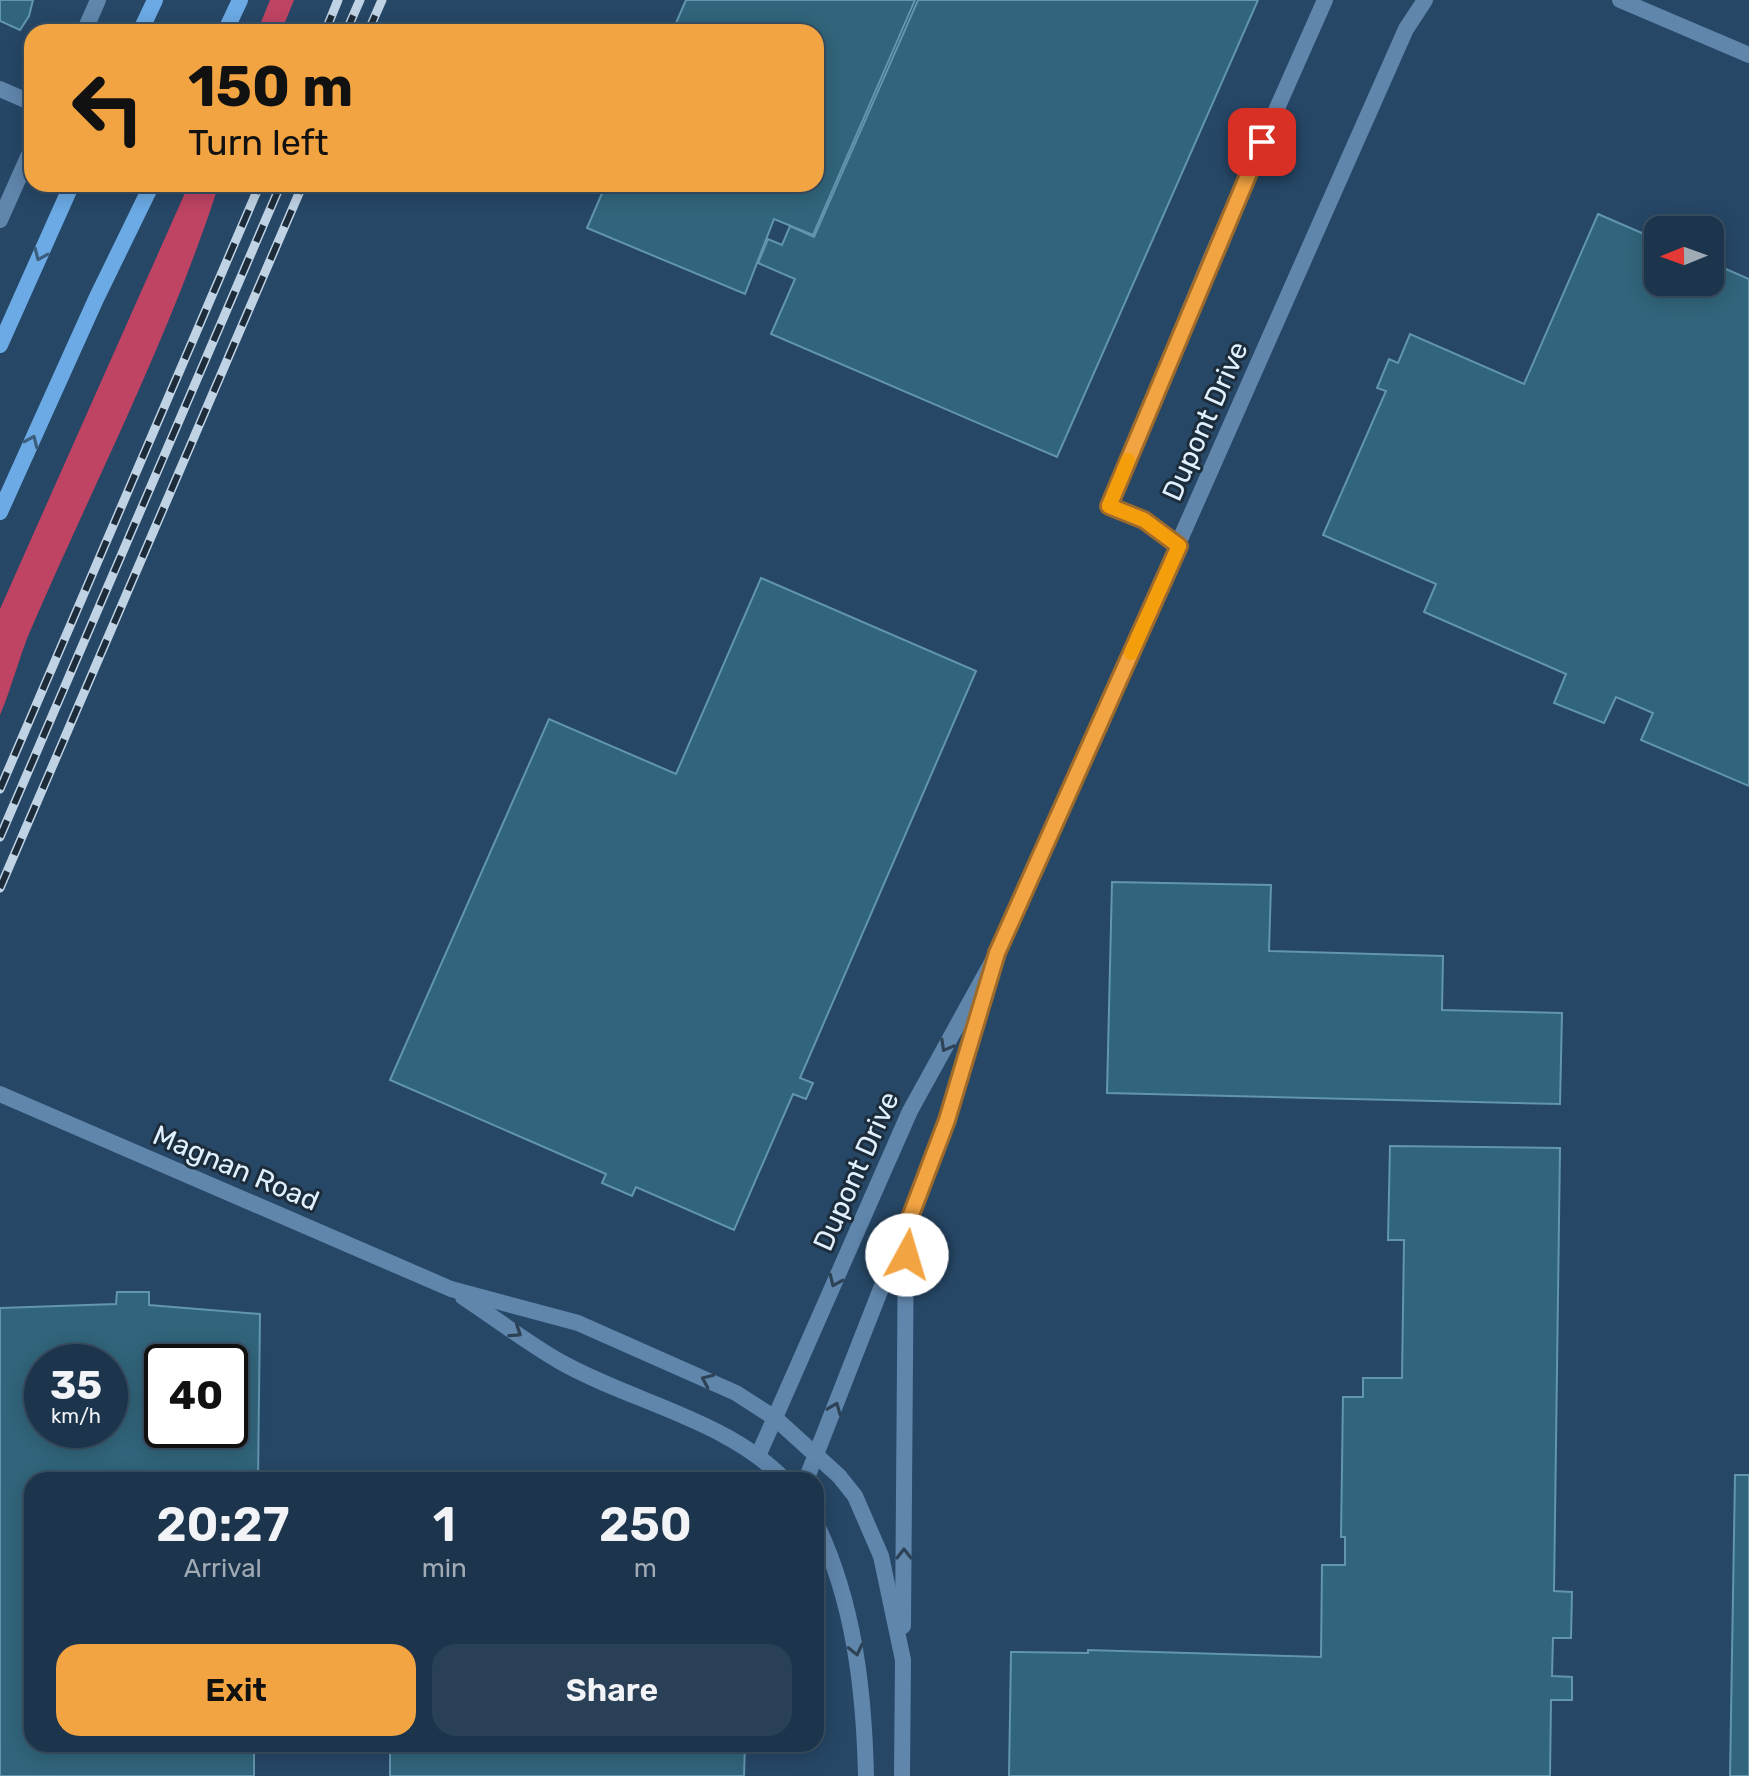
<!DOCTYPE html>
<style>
body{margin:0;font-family:Rubik,sans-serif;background:#294056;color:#f1f3f6;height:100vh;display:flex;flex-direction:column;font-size:30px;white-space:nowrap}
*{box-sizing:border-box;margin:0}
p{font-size:26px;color:#a0abb5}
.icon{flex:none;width:44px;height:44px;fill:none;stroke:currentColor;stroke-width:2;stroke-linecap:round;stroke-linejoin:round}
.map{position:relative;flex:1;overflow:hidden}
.drawer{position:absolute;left:24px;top:1472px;width:800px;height:280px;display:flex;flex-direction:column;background:#1c354c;border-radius:24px;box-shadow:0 4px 20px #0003,0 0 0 2px #3a5064}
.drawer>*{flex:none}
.top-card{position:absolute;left:24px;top:24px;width:800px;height:168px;border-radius:24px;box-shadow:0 4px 20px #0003,0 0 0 2px #3a5064;background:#f3a442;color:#111;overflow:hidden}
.needle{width:52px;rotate:269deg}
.tools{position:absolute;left:1644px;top:216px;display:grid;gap:16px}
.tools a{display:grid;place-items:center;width:80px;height:80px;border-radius:16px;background:#1c354c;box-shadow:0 4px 20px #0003,0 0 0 2px #3a5064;font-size:40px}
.speed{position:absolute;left:24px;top:1344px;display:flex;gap:16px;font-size:40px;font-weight:700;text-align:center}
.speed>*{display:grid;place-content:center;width:104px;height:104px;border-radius:50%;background:#1c354c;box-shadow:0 4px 20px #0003,0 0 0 2px #3a5064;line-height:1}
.speed small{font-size:20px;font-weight:400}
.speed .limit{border:4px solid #111;border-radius:12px;background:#fff;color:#111}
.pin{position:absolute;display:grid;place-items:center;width:68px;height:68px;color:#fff;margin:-34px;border-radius:16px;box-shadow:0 4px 12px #0006}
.me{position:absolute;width:88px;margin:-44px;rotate:6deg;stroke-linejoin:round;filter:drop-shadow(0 0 6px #0008)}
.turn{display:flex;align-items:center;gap:28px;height:168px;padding:0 32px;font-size:36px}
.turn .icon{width:104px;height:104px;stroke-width:2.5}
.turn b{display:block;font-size:56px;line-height:68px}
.eta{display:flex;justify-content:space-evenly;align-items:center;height:136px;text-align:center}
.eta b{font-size:48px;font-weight:600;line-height:56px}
.action{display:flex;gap:16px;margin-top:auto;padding:16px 32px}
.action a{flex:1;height:92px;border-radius:24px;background:#f3a442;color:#111;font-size:32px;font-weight:600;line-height:92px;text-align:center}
.action a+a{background:#294056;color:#f1f3f6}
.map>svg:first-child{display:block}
</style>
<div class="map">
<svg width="1749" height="1776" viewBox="0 0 1749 1776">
<rect width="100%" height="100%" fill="#264766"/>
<g fill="#bf4363">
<path d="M270,0H294L281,32H257Z"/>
<path d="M189,184H219C170,337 95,481 31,629C19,657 12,687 0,715V609Z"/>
</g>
<g fill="#31657b" stroke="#6296ae" stroke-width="2" fill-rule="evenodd">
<path d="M0,0H33L29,16L20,30L0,21Z"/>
<path d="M686,0H915L813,235L774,219L745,294L587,228L606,184H816V32H672Z"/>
<path d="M918,0H1258L1057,457L771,334L795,279L758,263L768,239L782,245L790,226L814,237Z"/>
<path d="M1598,214L1658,240V282H1710V262L1749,279V786L1641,740L1653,713L1616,697L1604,723L1554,703L1566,674L1424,612L1436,584L1323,535L1386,391L1377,388L1389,359L1398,363L1410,334L1524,384Z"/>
<path d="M761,578L976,671L800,1078L813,1083L806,1099L793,1094L734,1230L636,1187L632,1196L602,1183L606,1174L390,1080L549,719L676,774Z"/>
<path d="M1112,882L1271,885L1269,951L1443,956L1442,1010L1562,1013L1560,1104L1107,1093Z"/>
<path d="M1390,1146L1560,1148L1554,1591L1572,1592L1571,1638H1553L1552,1676L1572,1677V1700H1551L1550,1776H1009L1011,1652L1088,1653V1650L1321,1657L1322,1565H1345V1537H1341L1343,1397H1363V1378H1402L1404,1240H1388Z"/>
<path d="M117,1292H149V1305L260,1314L258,1480H32V1744H254V1776H0V1308L116,1304ZM42,1362H110V1430H42ZM162,1362H230V1430H162Z"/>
<path d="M1735,1475H1749V1776H1730Z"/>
<path d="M390,1744H745L744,1776H390Z"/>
</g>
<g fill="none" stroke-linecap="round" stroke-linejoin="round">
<path stroke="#6086ac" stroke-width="16" d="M1179,546L1144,520L1109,506L1212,255L1325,0"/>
<g stroke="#6086ac" stroke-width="16">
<path d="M1620,0L1749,55"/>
<path d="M84,32L98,0"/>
<path d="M0,89L32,103"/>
<path d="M0,220L32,148"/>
<path d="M758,1456L910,1111L997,953L1406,29L1425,0"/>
<path d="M806,1480L947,1120L988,982"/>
</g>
<g stroke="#6086ac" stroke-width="16">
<path d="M0,1094L451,1289L578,1323L736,1393L775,1418L839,1476L855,1496L881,1556L903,1660L902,1776"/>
<path d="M463,1297C495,1318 526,1342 559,1361C631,1402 726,1419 785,1480"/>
<path d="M816,1523C854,1602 864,1689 866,1776"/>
<path d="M903,1626L906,1228"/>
</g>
<g stroke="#6baae5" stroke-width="16">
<path d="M140,32L155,0"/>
<path d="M225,32L240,0"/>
<path d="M0,345L72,184"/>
<path d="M0,512L96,299L152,184"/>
</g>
<defs>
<g id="rail">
<path d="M325,32L338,0"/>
<path d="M346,32L360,0"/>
<path d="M368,32L382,0"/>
<path d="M0,789L260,184"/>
<path d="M0,837L281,184"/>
<path d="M0,888L303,184"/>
</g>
</defs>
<use href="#rail" stroke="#c0d3e5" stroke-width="9"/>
<use href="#rail" stroke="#1d2c3a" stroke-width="6" stroke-dasharray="18" stroke-linecap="butt"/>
</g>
<defs><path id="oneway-chevron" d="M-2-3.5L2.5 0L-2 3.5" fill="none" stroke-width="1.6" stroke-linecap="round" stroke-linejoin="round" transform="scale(2)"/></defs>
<g stroke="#3c5e7e">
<use href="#oneway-chevron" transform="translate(40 255) rotate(114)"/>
<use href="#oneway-chevron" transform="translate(32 441) rotate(-66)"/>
</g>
<g stroke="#2e4256">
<use href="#oneway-chevron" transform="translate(946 1046) rotate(119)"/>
<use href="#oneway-chevron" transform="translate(835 1281) rotate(114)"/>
<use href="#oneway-chevron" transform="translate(516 1332) rotate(34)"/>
<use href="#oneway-chevron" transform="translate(707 1380) rotate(-156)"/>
<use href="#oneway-chevron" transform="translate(835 1408) rotate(-68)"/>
<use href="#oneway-chevron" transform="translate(904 1554) rotate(-90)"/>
<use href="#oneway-chevron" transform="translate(856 1650) rotate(77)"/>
</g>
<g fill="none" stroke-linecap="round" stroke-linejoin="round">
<defs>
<path id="route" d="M907,1255L906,1228L947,1120L997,953L1179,546L1144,520L1109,506L1262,142"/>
</defs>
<use href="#route" stroke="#9e6b2b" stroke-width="20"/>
<use href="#route" stroke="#f3a442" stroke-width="14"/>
<path stroke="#f59e0b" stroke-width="14" d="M1128,460L1109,506L1144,520L1179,546L1131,653"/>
</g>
<g text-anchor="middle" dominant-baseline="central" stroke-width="6" stroke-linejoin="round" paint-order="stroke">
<g font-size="28" fill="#e0f0ff" stroke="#1d2c3a">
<text transform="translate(1205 421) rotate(-66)">Dupont Drive</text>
<text transform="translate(236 1168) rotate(23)">Magnan Road</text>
<text transform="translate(856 1171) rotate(-66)">Dupont Drive</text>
</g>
</g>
</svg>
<div class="tools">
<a><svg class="needle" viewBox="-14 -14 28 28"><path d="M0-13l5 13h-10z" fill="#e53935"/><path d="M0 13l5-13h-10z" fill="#a0abb5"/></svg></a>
</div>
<div class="speed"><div>35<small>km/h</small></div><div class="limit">40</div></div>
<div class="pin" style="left:1262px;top:142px;background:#d93025"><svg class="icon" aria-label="arrive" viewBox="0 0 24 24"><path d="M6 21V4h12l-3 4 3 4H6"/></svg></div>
<svg class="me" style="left:907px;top:1255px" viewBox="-20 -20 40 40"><circle r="19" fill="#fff"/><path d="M0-13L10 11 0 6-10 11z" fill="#f3a442"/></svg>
<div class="top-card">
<div class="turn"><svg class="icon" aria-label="left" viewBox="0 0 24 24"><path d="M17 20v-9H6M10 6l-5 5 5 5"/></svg><div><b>150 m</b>Turn left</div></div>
</div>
<section class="drawer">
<div class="eta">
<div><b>20:27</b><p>Arrival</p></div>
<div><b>1</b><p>min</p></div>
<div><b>250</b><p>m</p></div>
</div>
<div class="action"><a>Exit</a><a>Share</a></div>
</section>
</div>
